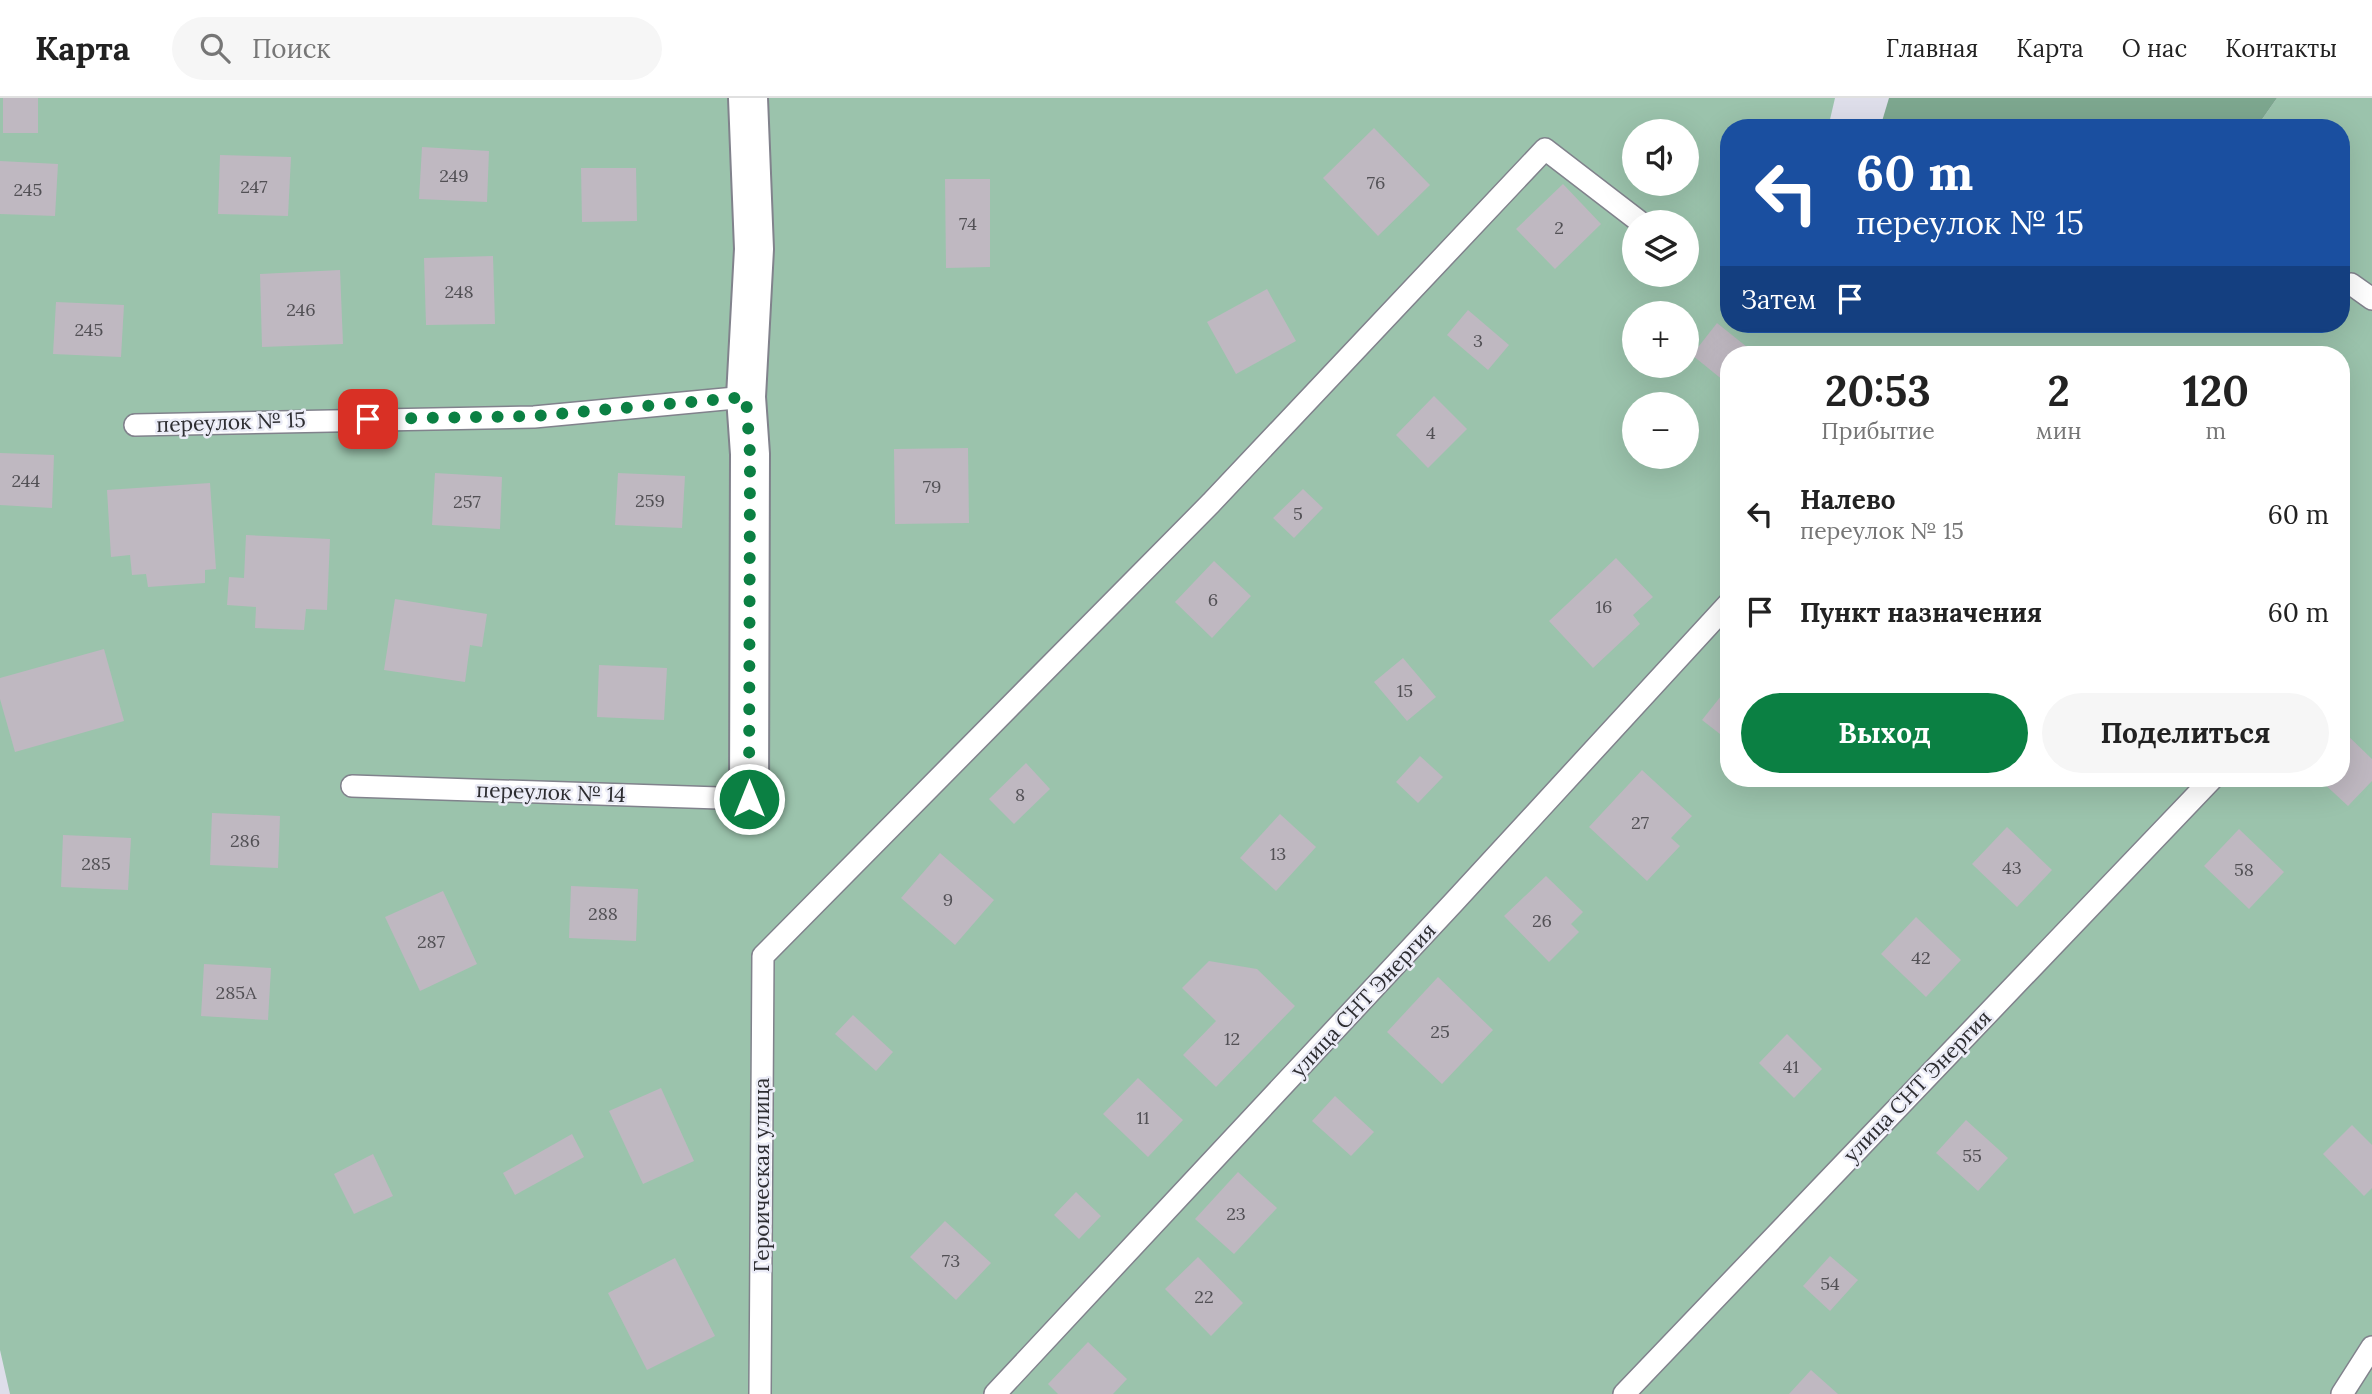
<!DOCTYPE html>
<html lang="ru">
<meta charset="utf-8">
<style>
body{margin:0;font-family:Lora,serif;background:#f6f6f6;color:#222;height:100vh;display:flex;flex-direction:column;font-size:26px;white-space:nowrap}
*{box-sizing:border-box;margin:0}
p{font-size:23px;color:#767676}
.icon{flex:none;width:38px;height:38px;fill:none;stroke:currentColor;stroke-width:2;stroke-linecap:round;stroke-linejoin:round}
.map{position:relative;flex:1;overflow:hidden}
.details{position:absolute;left:1720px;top:248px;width:630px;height:441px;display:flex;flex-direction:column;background:#fff;border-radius:28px;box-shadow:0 7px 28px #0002}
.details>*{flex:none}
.top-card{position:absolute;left:1720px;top:21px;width:630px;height:214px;border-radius:28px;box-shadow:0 7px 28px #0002;background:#1a4fa0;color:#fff;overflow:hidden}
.buttons{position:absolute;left:1622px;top:21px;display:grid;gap:14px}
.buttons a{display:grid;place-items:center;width:77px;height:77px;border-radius:50%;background:#fff;box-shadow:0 7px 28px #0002;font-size:35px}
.pin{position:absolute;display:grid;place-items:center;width:60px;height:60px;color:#fff;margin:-30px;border-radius:14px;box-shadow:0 4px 10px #0006}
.me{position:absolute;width:77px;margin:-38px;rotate:0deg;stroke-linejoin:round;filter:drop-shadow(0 0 5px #0008)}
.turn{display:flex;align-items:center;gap:24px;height:147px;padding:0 21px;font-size:32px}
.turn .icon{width:91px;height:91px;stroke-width:2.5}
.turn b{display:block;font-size:49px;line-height:60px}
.then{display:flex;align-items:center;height:66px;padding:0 21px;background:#0003;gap:14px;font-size:26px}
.eta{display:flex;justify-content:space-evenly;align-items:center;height:119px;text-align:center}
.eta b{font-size:42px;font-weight:800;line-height:49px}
.cta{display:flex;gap:14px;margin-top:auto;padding:14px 21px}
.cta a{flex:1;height:80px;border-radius:42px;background:#0b8043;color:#fff;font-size:28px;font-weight:800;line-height:80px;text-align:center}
.cta a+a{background:#f6f6f6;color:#222}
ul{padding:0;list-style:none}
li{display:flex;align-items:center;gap:21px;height:98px;padding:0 21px}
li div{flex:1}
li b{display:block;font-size:26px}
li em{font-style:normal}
header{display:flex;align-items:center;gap:42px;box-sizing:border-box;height:98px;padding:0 35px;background:#fff;border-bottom:2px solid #e0e0e0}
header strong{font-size:33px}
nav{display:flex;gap:38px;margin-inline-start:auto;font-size:24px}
.search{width:490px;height:63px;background:#f6f6f6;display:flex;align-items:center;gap:18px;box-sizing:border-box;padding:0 24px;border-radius:38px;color:#767676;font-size:26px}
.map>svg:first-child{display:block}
</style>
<header>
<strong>Карта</strong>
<div class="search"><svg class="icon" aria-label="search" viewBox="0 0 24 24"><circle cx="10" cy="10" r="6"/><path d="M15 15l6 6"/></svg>Поиск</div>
<nav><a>Главная</a><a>Карта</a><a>О нас</a><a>Контакты</a></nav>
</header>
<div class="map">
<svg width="2372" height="1296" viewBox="0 0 2372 1296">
<rect width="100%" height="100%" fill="#dedeea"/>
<path fill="#9bc3ac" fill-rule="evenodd" d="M0,0H1835L1828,30H1729V226H2342V30H2256L2277,0H2372V1296H10L0,1252ZM1634,33H1687V86H1634ZM1634,124H1687V177H1634ZM1634,215H1687V268H1634ZM1729,257H2342V681H1729ZM1634,306H1687V359H1634Z"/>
<path fill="#7da78f" d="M1889,0H2277L2256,30H1880Z"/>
<g fill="#bfb8c1">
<rect x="3" y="0" width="35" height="35"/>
<path d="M1374,30L1430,87L1378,138L1323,80Z"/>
<path d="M422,49L489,53L487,104L419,101Z"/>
<path d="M220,57L291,59L288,118L218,116Z"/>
<path d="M0,63L58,66L55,118L0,116Z"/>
<path d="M581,70H636L637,123L582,124Z"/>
<path d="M945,81H990V169L946,170Z"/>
<path d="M1563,86L1601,126L1555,171L1516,131Z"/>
<path d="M493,158L495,226L426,227L424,160Z"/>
<path d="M340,172L343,246L262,249L260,176Z"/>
<path d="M1267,191L1296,243L1236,276L1207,224Z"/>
<path d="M56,204L124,207L121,259L53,256Z"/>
<path d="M1468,212L1509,247L1488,272L1447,237Z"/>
<path d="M1717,225L1757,257H1729V287L1692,257Z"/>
<path d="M1434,298L1467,331L1428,370L1396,337Z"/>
<path d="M968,350L969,425L895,426L894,351Z"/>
<path d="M0,355L54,357L52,410L0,407Z"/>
<path d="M435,375L502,379L500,431L432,427Z"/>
<path d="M618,375L685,378L682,430L615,427Z"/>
<path d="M210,385L216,471L205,472V485L148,489L146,476L132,477L130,457L111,459L107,392Z"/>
<path d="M1303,391L1323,410L1294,440L1273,420Z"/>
<path d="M246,437L330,441L327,512L306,511L304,532L255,530L256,509L227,507L229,479L244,480Z"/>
<path d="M1616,460L1653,499L1633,517L1640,526L1593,570L1549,523Z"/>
<path d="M1214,463L1251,498L1212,540L1175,504Z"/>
<path d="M395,501L487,516L482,549L470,547L465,584L384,572Z"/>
<path d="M104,551L124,623L15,654L0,601V580Z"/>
<path d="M1403,560L1436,599L1407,623L1374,584Z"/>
<path d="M599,567L667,570L664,622L597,619Z"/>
<path d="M1729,588V643L1702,622Z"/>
<path d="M2342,632L2372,661V683L2348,708L2319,681H2342Z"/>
<path d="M1420,658L1443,679L1418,705L1396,684Z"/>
<path d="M1026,665L1050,691L1014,726L989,701Z"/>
<path d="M1642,672L1692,718L1671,740L1680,748L1647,783L1589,729Z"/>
<path d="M212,715L280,718L278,770L210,767Z"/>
<path d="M1280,716L1316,749L1276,793L1240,760Z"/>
<path d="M2007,729L2052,772L2017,809L1972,766Z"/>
<path d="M2239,731L2284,774L2249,811L2204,768Z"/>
<path d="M63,737L131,740L128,792L61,789Z"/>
<path d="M940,755L994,802L955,847L901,800Z"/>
<path d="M1546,778L1583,814L1571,826L1579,834L1549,864L1504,818Z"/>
<path d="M571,788L638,791L636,843L569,840Z"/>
<path d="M443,793L477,866L420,893L385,819Z"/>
<path d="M1916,819L1961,862L1926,899L1881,856Z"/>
<path d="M1209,863L1257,871L1295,908L1216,989L1183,957L1216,923L1182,890Z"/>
<path d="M204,866L271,870L268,922L201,918Z"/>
<path d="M1438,879L1493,932L1442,986L1387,934Z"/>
<path d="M853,917L893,954L876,973L835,936Z"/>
<path d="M1787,936L1822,971L1794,1000L1759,965Z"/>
<path d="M1138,980L1183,1022L1148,1059L1103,1016Z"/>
<path d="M661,990L694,1063L643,1086L609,1013Z"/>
<path d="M1335,998L1374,1034L1351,1058L1312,1023Z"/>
<path d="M1966,1022L2008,1060L1978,1093L1936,1055Z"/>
<path d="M2352,1027L2372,1047V1090L2364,1098L2323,1056Z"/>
<path d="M572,1036L584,1059L515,1097L503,1075Z"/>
<path d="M373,1056L393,1098L354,1116L334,1076Z"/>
<path d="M1238,1074L1277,1110L1234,1156L1195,1121Z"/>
<path d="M1076,1094L1101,1118L1079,1141L1054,1117Z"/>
<path d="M945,1123L991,1165L956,1202L910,1159Z"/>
<path d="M1830,1158L1858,1182L1830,1213L1803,1188Z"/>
<path d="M1198,1159L1243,1205L1211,1238L1165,1191Z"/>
<path d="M675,1160L715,1238L647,1272L608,1195Z"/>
<path d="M1088,1244L1127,1281L1113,1296H1058L1048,1286Z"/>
<path d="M1811,1272L1838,1296H1789Z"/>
</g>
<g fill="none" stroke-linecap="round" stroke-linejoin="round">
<defs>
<g id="service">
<path d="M2351,186L2372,201"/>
<path d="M135,327L534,319L746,299"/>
<path d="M352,688L749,701"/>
<path d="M760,1296L763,858L1211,405L1545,51L1640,124"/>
<path d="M995,1296L1454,804L1729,505"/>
<path d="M1624,1296L2212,681"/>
<path d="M2342,1296L2372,1249"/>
</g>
<path id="minor" d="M748,0L754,151L746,299L750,356L749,701"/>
</defs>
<use href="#service" stroke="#81828c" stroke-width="24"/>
<use href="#minor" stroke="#81828c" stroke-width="42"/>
<use href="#service" stroke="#fff" stroke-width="21"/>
<use href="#minor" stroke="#fff" stroke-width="38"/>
</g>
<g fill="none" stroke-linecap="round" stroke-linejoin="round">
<path stroke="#0b8043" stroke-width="12" stroke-dasharray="0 21.6" d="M368,321L534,318L746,299L750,356L749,701"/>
</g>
<g text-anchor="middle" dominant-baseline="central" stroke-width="5" stroke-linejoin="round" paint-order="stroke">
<g font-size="18" fill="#525055">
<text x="454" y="77">249</text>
<text x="1376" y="84">76</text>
<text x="254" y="88">247</text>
<text x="28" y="91">245</text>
<text x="968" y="125">74</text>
<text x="1559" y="129">2</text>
<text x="459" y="193">248</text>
<text x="301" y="211">246</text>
<text x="89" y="231">245</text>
<text x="1478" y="242">3</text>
<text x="1431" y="334">4</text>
<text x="26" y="382">244</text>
<text x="932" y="388">79</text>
<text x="650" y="402">259</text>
<text x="467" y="403">257</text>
<text x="1298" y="415">5</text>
<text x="1213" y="501">6</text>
<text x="1604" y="508">16</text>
<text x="1405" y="592">15</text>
<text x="1020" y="696">8</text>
<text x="1640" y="724">27</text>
<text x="245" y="742">286</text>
<text x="1278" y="755">13</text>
<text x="96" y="765">285</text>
<text x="2012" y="769">43</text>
<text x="2244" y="771">58</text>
<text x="948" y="801">9</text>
<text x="603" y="815">288</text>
<text x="1542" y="822">26</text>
<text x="431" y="843">287</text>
<text x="1921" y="859">42</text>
<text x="236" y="894">285А</text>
<text x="1440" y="933">25</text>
<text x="1232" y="940">12</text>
<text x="1791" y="968">41</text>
<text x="1143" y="1019">11</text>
<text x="1972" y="1057">55</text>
<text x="1236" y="1115">23</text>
<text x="951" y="1162">73</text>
<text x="1830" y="1185">54</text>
<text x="1204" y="1198">22</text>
</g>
<g font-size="21" fill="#2d2d31" stroke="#ebecf7">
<text transform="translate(231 324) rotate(-2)">переулок № 15</text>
<text transform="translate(551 694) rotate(2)">переулок № 14</text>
<text transform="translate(1363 902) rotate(-47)">улица СНТ Энергия</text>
<text transform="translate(1917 988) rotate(-46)">улица СНТ Энергия</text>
<text transform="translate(761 1077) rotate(-90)">Героическая улица</text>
</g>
</g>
</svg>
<div class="buttons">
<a><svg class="icon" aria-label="sound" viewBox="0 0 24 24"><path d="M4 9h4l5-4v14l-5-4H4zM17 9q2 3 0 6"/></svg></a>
<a><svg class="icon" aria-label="layers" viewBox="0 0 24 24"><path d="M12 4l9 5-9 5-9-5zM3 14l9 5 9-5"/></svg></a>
<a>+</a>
<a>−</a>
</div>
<div class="pin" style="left:368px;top:321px;background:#d93025"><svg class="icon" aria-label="arrive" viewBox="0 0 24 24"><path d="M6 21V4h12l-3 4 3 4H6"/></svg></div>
<svg class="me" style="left:749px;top:701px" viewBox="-20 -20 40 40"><circle r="17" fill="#0b8043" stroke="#fff" stroke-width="3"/><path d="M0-11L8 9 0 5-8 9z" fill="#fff"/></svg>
<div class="top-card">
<div class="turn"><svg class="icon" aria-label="left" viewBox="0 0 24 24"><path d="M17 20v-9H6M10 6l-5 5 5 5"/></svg><div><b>60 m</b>переулок № 15</div></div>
<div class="then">Затем<svg class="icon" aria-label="arrive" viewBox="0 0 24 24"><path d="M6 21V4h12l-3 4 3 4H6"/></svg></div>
</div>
<section class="details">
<div class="eta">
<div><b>20:53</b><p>Прибытие</p></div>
<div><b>2</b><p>мин</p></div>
<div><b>120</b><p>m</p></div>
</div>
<ul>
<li><svg class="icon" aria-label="left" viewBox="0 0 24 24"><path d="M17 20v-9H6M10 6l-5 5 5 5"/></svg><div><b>Налево</b><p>переулок № 15</p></div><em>60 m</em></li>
<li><svg class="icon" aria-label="arrive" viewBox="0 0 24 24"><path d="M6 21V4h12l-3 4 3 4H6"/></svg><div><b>Пункт назначения</b></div><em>60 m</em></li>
</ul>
<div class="cta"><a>Выход</a><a>Поделиться</a></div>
</section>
</div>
